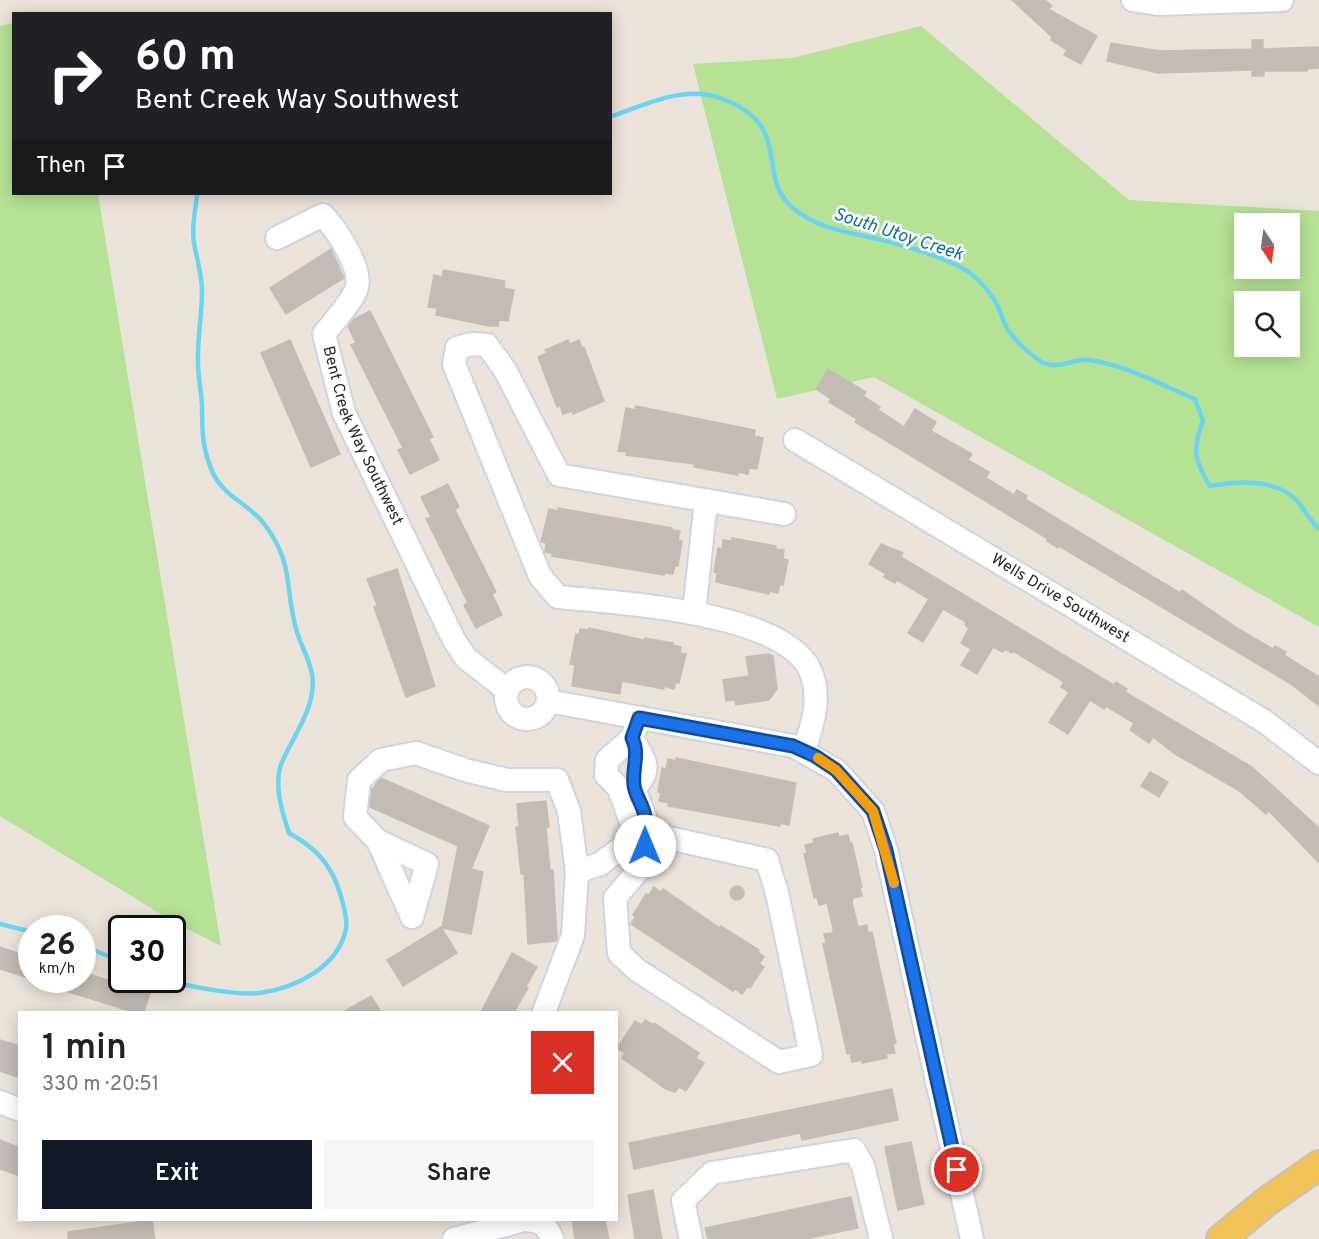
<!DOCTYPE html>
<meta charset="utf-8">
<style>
body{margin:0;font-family:Overpass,sans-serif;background:#f6f6f6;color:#222;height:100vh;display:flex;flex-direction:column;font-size:22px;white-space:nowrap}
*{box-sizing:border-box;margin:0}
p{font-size:20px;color:#767676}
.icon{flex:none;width:33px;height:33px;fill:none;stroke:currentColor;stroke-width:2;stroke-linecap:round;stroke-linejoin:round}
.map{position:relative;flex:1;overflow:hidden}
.drawer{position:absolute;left:18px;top:1011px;width:600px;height:210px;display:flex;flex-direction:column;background:#fff;border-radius:0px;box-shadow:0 3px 15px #0003}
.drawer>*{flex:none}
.top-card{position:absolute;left:12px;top:12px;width:600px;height:183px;border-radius:0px;box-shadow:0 3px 15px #0003;background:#202124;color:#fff;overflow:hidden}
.needle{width:39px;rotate:167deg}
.tools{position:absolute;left:1234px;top:213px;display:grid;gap:12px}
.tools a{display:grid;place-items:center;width:66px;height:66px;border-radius:0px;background:#fff;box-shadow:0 3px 15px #0003;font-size:30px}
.speed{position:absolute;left:18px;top:915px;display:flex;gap:12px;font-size:30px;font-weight:700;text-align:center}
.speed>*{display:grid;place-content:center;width:78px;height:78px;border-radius:50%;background:#fff;box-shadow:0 3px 15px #0003;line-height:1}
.speed small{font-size:15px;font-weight:400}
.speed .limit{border:3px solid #111;border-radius:9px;background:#fff;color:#111}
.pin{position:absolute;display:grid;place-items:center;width:51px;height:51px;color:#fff;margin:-26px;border:3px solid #fff;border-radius:50%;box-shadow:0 2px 6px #0007}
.me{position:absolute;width:66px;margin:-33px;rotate:0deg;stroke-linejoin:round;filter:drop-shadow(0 0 4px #0008)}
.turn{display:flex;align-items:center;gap:21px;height:126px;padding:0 24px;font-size:27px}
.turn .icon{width:78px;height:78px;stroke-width:2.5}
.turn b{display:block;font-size:42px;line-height:51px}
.then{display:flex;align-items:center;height:57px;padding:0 24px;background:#0003;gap:12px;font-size:22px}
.round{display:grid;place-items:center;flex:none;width:63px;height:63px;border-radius:0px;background:#f6f6f6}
.headline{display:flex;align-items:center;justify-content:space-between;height:102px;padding:0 24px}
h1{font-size:36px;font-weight:600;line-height:45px}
.button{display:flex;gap:12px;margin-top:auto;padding:12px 24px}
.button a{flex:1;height:69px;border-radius:0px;background:#111827;color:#fff;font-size:24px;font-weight:600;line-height:69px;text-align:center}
.button a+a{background:#f6f6f6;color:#222}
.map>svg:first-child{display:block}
</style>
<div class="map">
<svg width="1319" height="1239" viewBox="0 0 1319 1239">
<rect width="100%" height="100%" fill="#ebe2d9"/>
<g fill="#b5e295" fill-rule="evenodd">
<path d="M13,23L14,194H98L221,946L174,922L0,816V26Z"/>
<path d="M921,26L1129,200L1319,211V627L874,377L777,399L693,64L792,58ZM1245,224H1290V268H1245ZM1245,302H1290V346H1245Z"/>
</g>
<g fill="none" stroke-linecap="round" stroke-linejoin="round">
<g stroke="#6bd5ef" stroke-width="4.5">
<path d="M610,117C645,105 683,85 720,98C796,125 754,176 793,208C812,224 832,229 855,234C886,240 942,255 967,271C980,280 993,295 999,309C1002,316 1004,324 1008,330C1016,341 1026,351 1037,359C1056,373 1071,358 1089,360C1126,365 1161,385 1195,399L1203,421C1192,449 1194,460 1210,486C1239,481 1278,478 1299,503C1306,512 1310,521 1319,529"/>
<path d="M0,924L32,932"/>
<path d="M82,945L122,962"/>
<path d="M165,980C186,986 239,996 260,993C296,988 338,967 346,929C348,919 343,903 340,893C331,864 316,848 289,833C282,812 273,784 282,762C294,734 317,707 312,674C309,658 301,646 297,632C284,589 295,565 265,525C250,504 223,497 212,471C202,448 202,429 202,405C201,388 197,372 198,355C198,334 202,313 202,292C202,275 197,260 194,243C191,226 196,210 197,194"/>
</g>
</g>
<g fill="#c3bcb6" stroke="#c6beb3" stroke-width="1.5">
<path d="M1012,0H1045L1052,6L1048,9L1097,36L1081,64L1064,55L1067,50L1051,40L1052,37Z"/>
<path d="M1252,40H1263V49L1319,47V68L1307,69V71H1264V76H1252V70L1158,73L1107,61L1111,43L1160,51L1252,49Z"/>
<path d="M331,249L344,278L286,314L270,288Z"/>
<path d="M444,270L505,281L504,288L514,290L508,321L499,320L498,326H489L436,315L437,308L428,307L434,275L442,277Z"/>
<path d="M370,311L433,437L429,439L439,460L410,474L398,450L403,448L351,345L356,343L348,326L354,319Z"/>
<path d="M290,340L340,454L311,467L261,353Z"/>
<path d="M568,340L570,344L579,340L582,348L584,347L604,401L573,414L572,411L563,414L560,406L557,407L538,357L547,353L545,350Z"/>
<path d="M828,369L866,392L863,396L880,407L878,410L904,427L915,409L936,422L931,431L972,454L968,460L989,472L986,478L1014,495L1017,490L1027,496L1025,499L1180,593L1182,590L1237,628L1273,649L1275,646L1286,652L1284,655L1319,677V706L1291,684L1059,546L1058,548L1047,541L1048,539L855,422L857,419L829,402L831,399L816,389Z"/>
<path d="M636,406L755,430L754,436L763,438L757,469L749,468L748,474L738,472V475L694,467L695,464L626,455L627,452L618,451L620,442L626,408L635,410Z"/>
<path d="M448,484L459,507L455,510L496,592L492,594L502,615L476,628L464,605L468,603L426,519L431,517L421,497Z"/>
<path d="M558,508L672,528V530L680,531L678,541H682L678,566H675L673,574L664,573V575L552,556V553L545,552L546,543L541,542L549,509L558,511Z"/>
<path d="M732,538L776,546V549L784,550L783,559L788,560L783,585L780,584L778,593L769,591V594L716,582L717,573L714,572L718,548L722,549L723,540L732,541Z"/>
<path d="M881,544L903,553L901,557L951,587L1107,681L1114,685L1116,682L1127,689L1125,692L1252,767L1319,828V863L1269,811L1266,814L1238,790L1175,754L1153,737L1149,743L1130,730L1134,723L1106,706L1104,709L1090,700L1068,734L1049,722L1069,692L1061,687L1064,682L1013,651L1012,653L1005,649L1003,652L993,647L977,674L961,665L971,649L961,643L969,628L965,625L966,622L943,609L923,642L908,633L929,599L897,580L895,583L884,577L886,574L869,564Z"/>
<path d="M397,569L435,686L406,697L374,607L377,605L367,579Z"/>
<path d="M589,628L644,640L645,638L673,643V645L681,647L680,653L686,654L679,683L676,682L674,689L664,686V689L622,681L620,694L572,686L575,665L570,664L576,634L579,635L580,629L589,630Z"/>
<path d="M768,654L773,656L777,689L769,700L736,705L735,700L726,701L723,680L749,676L746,657Z"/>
<path d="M676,758L796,783L789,825L780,823V826L668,806L669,803L659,801L661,793L658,792L662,768L666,769L668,759L676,761Z"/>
<path d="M1150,772L1168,782L1159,797L1141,786Z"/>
<path d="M381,778L489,826L471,869L483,872L471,934L442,928L458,846L370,807L372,789Z"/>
<path d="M546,801L549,827H546L550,870H553L557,939L556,941L528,944L524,874H521L516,827H519L517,804Z"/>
<path d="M838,833L839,837L848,835L850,843H852L862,887L860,888L862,896L853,898L852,902L858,927L867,925L868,933L872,932L896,1043L893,1044L895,1053L886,1054L887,1058L862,1063V1060L852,1062L850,1053L847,1054L823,944L826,943L824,934L833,933V928L827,903L819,905L817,897L814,898L804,854L807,853L805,845L814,843L813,839Z"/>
<circle cx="737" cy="893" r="7"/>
<path d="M654,887L661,892L663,889L720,928L721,926L759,950L758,952L764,957L759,964L764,967L750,988L747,987L742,994L735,989L733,991L631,924L636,916L633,915L646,894L649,895Z"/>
<path d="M441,927L457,953L403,986L387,960Z"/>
<path d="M0,947L32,958V979L0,969Z"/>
<path d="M512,953L537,967L526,986L528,988L514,1012H481Z"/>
<path d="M82,972L150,993L144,1012H133L40,983L41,980H82Z"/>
<path d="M371,996L381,1012H343Z"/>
<path d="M645,1020L653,1025L654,1023L699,1053L696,1058L704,1063L686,1091L679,1087L675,1092L666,1089L622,1058L625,1053L617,1048L635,1021L642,1025Z"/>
<path d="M0,1040L20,1046V1078L0,1071Z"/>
<path d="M892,1089L898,1120L802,1140L800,1133L634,1169L629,1143Z"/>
<path d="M0,1140L20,1148V1176L0,1169Z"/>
<path d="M911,1142L924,1204L898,1210L885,1147Z"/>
<path d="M653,1190L662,1239H635L628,1195Z"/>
<path d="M851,1197L858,1228L806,1239H708L705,1228Z"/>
<path d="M152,1220L155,1239H68V1232Z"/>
<path d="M572,1220H605L609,1239H575Z"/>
</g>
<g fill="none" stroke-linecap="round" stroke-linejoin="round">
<defs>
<g id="minor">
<path d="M1133,0L1158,4L1282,0"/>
<path id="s1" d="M277,238L323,215C336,229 362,267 357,287C354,300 333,322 324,334L344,413L454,640L466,658L507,690"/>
<path id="s2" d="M795,440L1264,721L1319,763"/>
<path d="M784,514L559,475L505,370L487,345L472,344L457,348L454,364L540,576L558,597C616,603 791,611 812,675C821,702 812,725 804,751"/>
<path d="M694,613L706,501"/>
<circle cx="527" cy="698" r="21"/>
<path d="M548,701L793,746L836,770L873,811L886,850L972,1239"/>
<path d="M632,738C643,760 655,767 634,789L645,817L642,832L647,860L615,898L619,953L637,970L779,1062L811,1055L777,893L767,860L642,832L631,822L619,788L606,775L607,760L632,738L639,718"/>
<path d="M378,841L412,917"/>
<path d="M412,917L427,864L378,841L355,817L359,780L381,760L416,753L465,770L507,780H557L569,811L577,872"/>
<path d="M544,1012L573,935L577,872L600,864L642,832"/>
<path d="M0,1102L20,1110"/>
<path d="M525,1220C540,1221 547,1224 552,1239"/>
<path d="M454,1239L524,1220"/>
<path d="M691,1239L683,1201L712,1173L854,1150L863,1166L881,1239"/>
</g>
<path id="major" d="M1221,1239L1266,1202L1319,1165"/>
</defs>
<use href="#minor" stroke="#cfd4e2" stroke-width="26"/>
<use href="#major" stroke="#c3c3c3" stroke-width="32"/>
<use href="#minor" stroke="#fff" stroke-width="22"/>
<use href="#major" stroke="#f1c358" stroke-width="28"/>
</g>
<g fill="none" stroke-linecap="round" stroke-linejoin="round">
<defs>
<path id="route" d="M645,846C643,835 646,827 645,817C644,806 635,796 634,785C632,767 640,754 632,738L639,718L793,746L815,756L836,770L873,811L886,850L957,1170"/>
</defs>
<use href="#route" stroke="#114b97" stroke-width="15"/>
<use href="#route" stroke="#1a73e8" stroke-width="10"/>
<path stroke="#f59e0b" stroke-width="10" d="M818,758L836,770L873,811L894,883"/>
</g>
<g text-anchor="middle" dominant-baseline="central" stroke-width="5" stroke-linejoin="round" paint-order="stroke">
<g font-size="16" fill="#282828" stroke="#fff">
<text stroke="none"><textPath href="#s1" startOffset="300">Bent Creek Way Southwest</textPath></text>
<text stroke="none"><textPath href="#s2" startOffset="309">Wells Drive Southwest</textPath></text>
</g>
<g font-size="18" font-style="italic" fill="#0c7198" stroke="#fff">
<text transform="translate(898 235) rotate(18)">South Utoy Creek</text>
</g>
</g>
</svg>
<div class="tools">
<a><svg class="needle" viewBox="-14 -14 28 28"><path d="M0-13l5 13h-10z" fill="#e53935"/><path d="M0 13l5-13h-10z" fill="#767676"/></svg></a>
<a><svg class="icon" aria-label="search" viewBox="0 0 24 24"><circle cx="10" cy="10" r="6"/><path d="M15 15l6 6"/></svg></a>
</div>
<div class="speed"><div>26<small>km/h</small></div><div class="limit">30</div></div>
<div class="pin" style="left:957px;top:1170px;background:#d93025"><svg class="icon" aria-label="arrive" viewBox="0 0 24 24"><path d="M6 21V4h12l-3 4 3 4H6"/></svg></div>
<svg class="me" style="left:645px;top:846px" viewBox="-20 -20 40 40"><circle r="19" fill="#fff"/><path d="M0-13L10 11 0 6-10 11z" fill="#1a73e8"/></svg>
<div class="top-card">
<div class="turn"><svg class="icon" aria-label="right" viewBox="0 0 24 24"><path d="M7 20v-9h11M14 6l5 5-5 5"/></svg><div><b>60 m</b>Bent Creek Way Southwest</div></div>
<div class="then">Then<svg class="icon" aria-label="arrive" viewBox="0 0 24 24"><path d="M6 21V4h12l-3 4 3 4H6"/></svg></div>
</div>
<section class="drawer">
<div class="headline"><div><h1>1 min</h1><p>330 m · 20:51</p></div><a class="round" style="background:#d93025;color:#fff"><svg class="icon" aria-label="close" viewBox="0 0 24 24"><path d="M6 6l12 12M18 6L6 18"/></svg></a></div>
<div class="button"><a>Exit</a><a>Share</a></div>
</section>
</div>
